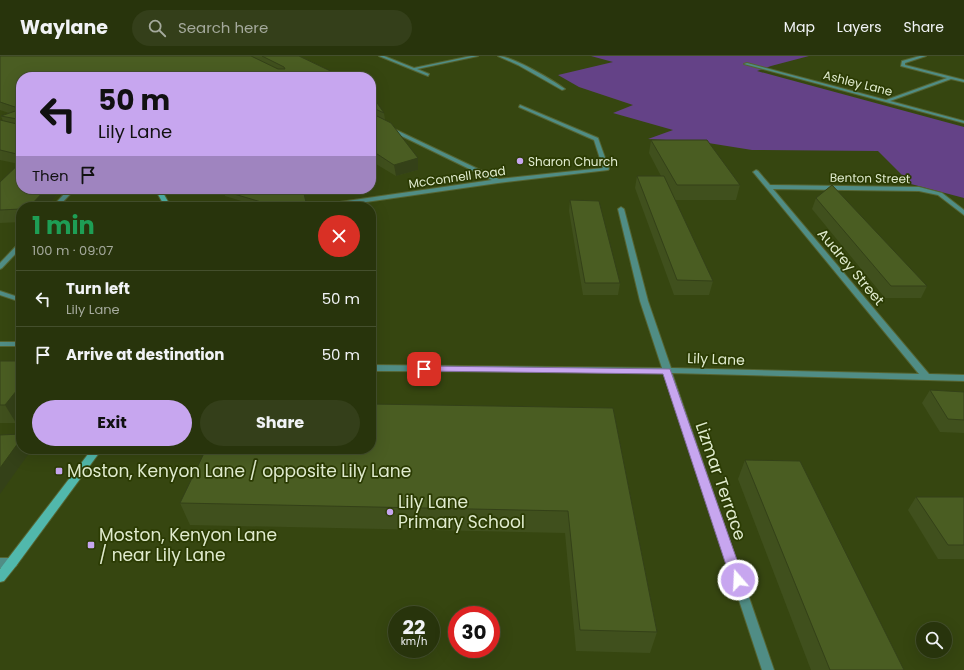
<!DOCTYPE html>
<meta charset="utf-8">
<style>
body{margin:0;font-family:Poppins,sans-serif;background:#343f1a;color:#f1f3f6;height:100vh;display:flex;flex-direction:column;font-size:15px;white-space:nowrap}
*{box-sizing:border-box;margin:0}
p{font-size:13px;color:#a5aa9d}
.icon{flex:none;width:22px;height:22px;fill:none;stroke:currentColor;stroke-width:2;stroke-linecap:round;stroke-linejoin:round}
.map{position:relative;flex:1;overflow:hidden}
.drawer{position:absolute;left:16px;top:146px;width:360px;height:252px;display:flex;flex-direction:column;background:#28340c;border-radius:16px;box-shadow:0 4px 16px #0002,0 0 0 1px #444f2d}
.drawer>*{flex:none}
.hud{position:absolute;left:16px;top:16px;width:360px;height:122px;border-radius:16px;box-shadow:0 4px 16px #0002,0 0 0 1px #444f2d;background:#c7a6ef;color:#111;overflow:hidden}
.fabs{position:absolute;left:916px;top:566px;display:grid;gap:8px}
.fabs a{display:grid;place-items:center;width:36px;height:36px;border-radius:50%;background:#28340c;box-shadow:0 4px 16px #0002,0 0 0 1px #444f2d;font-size:20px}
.speed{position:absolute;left:388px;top:550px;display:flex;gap:8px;font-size:20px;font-weight:700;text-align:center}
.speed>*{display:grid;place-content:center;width:52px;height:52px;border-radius:50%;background:#28340c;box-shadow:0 4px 16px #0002,0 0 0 1px #444f2d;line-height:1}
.speed small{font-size:10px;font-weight:400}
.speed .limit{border:6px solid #d22;background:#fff;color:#111}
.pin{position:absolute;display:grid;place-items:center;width:34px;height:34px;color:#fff;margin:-17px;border-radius:8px;box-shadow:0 2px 6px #0006}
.me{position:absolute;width:44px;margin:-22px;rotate:341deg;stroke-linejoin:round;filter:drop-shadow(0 0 3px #0008)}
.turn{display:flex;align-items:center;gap:14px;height:84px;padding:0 16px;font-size:18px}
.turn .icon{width:52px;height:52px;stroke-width:2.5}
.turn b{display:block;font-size:28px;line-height:34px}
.then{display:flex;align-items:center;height:38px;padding:0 16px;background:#0003;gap:8px;font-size:15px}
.round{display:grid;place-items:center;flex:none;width:42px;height:42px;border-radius:21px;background:#343f1a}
.summary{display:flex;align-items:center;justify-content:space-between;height:68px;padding:0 16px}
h1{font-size:24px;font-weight:700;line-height:30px;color:#1e9e55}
.cta{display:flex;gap:8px;margin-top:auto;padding:8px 16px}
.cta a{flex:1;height:46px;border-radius:24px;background:#c7a6ef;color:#111;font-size:16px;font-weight:700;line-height:46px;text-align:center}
.cta a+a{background:#343f1a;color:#f1f3f6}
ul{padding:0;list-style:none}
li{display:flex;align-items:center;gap:12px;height:56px;padding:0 16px;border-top:1px solid #444f2d}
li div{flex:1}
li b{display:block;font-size:15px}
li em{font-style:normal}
header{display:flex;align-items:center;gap:24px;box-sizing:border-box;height:56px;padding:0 20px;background:#28340c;border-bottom:1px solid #444f2d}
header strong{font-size:19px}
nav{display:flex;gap:22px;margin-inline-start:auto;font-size:14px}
.search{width:280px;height:36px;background:#343f1a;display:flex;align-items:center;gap:10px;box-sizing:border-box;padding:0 14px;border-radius:22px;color:#a5aa9d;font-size:15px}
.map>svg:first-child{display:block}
</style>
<header>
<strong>Waylane</strong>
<div class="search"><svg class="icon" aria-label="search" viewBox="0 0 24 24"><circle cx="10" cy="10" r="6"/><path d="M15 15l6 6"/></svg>Search here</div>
<nav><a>Map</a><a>Layers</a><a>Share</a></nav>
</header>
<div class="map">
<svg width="964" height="614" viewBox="0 0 964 614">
<rect width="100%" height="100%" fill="#364610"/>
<path fill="#644287" d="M591,0H809L771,10L757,15L964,71V142L911,128L878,95L752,94L702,86L648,83L673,74L613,57L633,49L579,31L558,19L613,6Z"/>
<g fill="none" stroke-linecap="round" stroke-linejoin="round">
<defs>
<g id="street">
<path d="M379,0H384L414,12L471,0H478L417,13L429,18L428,20Z"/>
<path d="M498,0C512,0 553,24 565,33L562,34L518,9Z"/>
<path d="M920,0H926L905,7V9L964,24V26L951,23L890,45L964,65V67L744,8L747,7L886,44L947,22L901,10L902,5Z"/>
<path d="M520,49L598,82L609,113L608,114L498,127L331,151H316L319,149L492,124L371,65V62L499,123L603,112L594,84L519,51Z"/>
<path d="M756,114L758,115L770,129L919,131L942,137L964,154V159L938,139L919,135L773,133L929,318L964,319V325L672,317L774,614H762L664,317L603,316L371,315V309L662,312L640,245L618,153L621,151L624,153L648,245L671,312L919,318L754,117L753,116Z"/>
<path d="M69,133H75L58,151H52Z"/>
<path d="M21,186V192L2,212L0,213V207L19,187Z"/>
<path d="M0,235L21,242V246L0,239Z"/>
<rect x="0" y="286" width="21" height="4"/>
<path d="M0,502H12L16,504L18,507L16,510L12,512H0Z"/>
</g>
<g id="secondary">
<path d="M155,133H161L171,151H165Z"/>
<path d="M92,393H102L16,510L4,525L0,526V513Z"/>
</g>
</defs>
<use href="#street" stroke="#556432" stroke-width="2"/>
<use href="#secondary" stroke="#556432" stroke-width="2"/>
<use href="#street" fill="#508d85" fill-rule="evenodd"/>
<use href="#secondary" fill="#51b8ac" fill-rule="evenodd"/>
</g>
<g fill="#40501d">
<path d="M0,0H301H300L343,21H21V133H63L46,151H21V166L0,167V126L19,108L0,104V64L3,65L1,60L9,57L0,54Z"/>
<path d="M371,38L384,57L385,64L418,114L396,120L371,105Z"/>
<path d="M651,84L740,129L736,144H675L713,225L709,239H674L635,132L637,120H661L649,97Z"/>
<path d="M224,135L307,151H261L225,140Z"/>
<path d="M816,142L927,230L921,242H885L812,153Z"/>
<path d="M570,144L620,227L618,239H583L569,155Z"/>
<path d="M0,305H21V361L16,367H0Z"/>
<path d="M930,334L964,336V377L940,376L922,347Z"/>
<path d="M613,352L657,576L650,597L576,595L565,477L190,469L180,447Z"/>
<path d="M745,404L904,614H811L738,423Z"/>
<path d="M916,441H964V503H938L908,454Z"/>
</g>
<g fill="#344118">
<path d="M418,102V114L396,120L394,109Z"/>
<path d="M46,133H63L46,151H29Z"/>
<path d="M21,329V361L16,367L5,349Z"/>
<path d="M21,383V393H32L0,438V412Z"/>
</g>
<g fill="#4a5d22" stroke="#344118">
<path d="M0,0H251L278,13H285L284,11L262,0H299L343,21H21V53L0,46Z"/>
<path d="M371,38L384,57L371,51Z"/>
<path d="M21,53V99L0,94V64L17,68V63L1,60Z"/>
<path d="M371,57L391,67L418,102L394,109L371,94Z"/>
<path d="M651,84H707L740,129H677Z"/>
<path d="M21,106V133H46L29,151H21V153L0,154V126Z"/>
<path d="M637,120H664L713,225L677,224Z"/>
<path d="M832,129L927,230H891L816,142Z"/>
<path d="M236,133H303L307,151H278L224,135Z"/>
<path d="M570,144L599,145L620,227H585Z"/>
<path d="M0,305H21V329L5,349H0Z"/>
<path d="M930,334L964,336V364L948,363Z"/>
<path d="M371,348L613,352L657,576L580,574L568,455L180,447L206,393H371Z"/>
<path d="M21,378V383L0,412V379Z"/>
<path d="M745,404L800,405L904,614H830Z"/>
<path d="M916,441H964V489H948Z"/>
</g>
<path fill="#c7a6ef" stroke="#816c9b" d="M424,310L670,313L744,524L742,528L738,530L733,528L731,524L663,318L421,315L420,313L421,311Z"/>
<g fill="#c7a6ef" stroke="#2b3b03" stroke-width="1.5">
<circle cx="520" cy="105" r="4"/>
<rect x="55" y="411" width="8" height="8" rx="2"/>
<circle cx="390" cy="456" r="4"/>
<rect x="87" y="485" width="8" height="8" rx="2"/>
</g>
<g text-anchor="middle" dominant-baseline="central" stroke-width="3.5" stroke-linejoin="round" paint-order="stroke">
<g font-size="12" fill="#e0ebce" stroke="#2b3b03">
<text transform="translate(858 27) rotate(14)">Ashley Lane</text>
<text transform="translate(457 121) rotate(-8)">McConnell Road</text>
<text transform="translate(870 122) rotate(1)">Benton Street</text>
</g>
<g font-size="12" fill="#e0ebce" stroke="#2b3b03" text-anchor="start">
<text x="528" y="105">Sharon Church</text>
</g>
<g font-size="14" fill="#e0ebce" stroke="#2b3b03">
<text transform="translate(851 211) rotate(50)">Audrey Street</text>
<text transform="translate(716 303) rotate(2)">Lily Lane</text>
</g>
<g font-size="17" fill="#e0ebce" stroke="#2b3b03" text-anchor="start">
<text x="67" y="415">Moston, Kenyon Lane / opposite Lily Lane</text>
<text x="398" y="446">Lily Lane<tspan x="398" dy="20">Primary School</tspan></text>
<text x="99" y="479">Moston, Kenyon Lane<tspan x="99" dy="20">/ near Lily Lane</tspan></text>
</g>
<g font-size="17" fill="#e0ebce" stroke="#2b3b03">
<text transform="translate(721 425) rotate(71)">Lizmar Terrace</text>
</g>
</g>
</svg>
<div class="fabs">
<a><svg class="icon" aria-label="search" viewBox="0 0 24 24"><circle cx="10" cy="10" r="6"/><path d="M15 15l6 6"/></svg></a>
</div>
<div class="speed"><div>22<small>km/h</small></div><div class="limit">30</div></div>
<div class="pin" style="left:424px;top:313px;background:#d93025"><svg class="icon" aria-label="arrive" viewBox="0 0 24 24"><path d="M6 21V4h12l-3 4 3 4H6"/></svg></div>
<svg class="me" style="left:738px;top:524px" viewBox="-20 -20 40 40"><circle r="17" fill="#c7a6ef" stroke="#fff" stroke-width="3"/><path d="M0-11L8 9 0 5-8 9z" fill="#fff"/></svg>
<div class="hud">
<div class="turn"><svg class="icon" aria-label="left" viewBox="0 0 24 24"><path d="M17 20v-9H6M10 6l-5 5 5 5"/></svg><div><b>50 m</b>Lily Lane</div></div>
<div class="then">Then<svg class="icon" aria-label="arrive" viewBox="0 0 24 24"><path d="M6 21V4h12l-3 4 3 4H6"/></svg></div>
</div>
<section class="drawer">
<div class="summary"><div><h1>1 min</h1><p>100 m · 09:07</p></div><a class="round" style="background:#d93025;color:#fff"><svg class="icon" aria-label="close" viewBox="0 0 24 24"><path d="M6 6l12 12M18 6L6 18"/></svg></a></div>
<ul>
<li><svg class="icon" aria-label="left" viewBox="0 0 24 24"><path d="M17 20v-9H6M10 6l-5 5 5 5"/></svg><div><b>Turn left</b><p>Lily Lane</p></div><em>50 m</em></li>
<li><svg class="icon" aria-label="arrive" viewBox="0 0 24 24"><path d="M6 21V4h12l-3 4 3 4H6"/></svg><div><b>Arrive at destination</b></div><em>50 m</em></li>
</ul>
<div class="cta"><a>Exit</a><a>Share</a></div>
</section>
</div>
